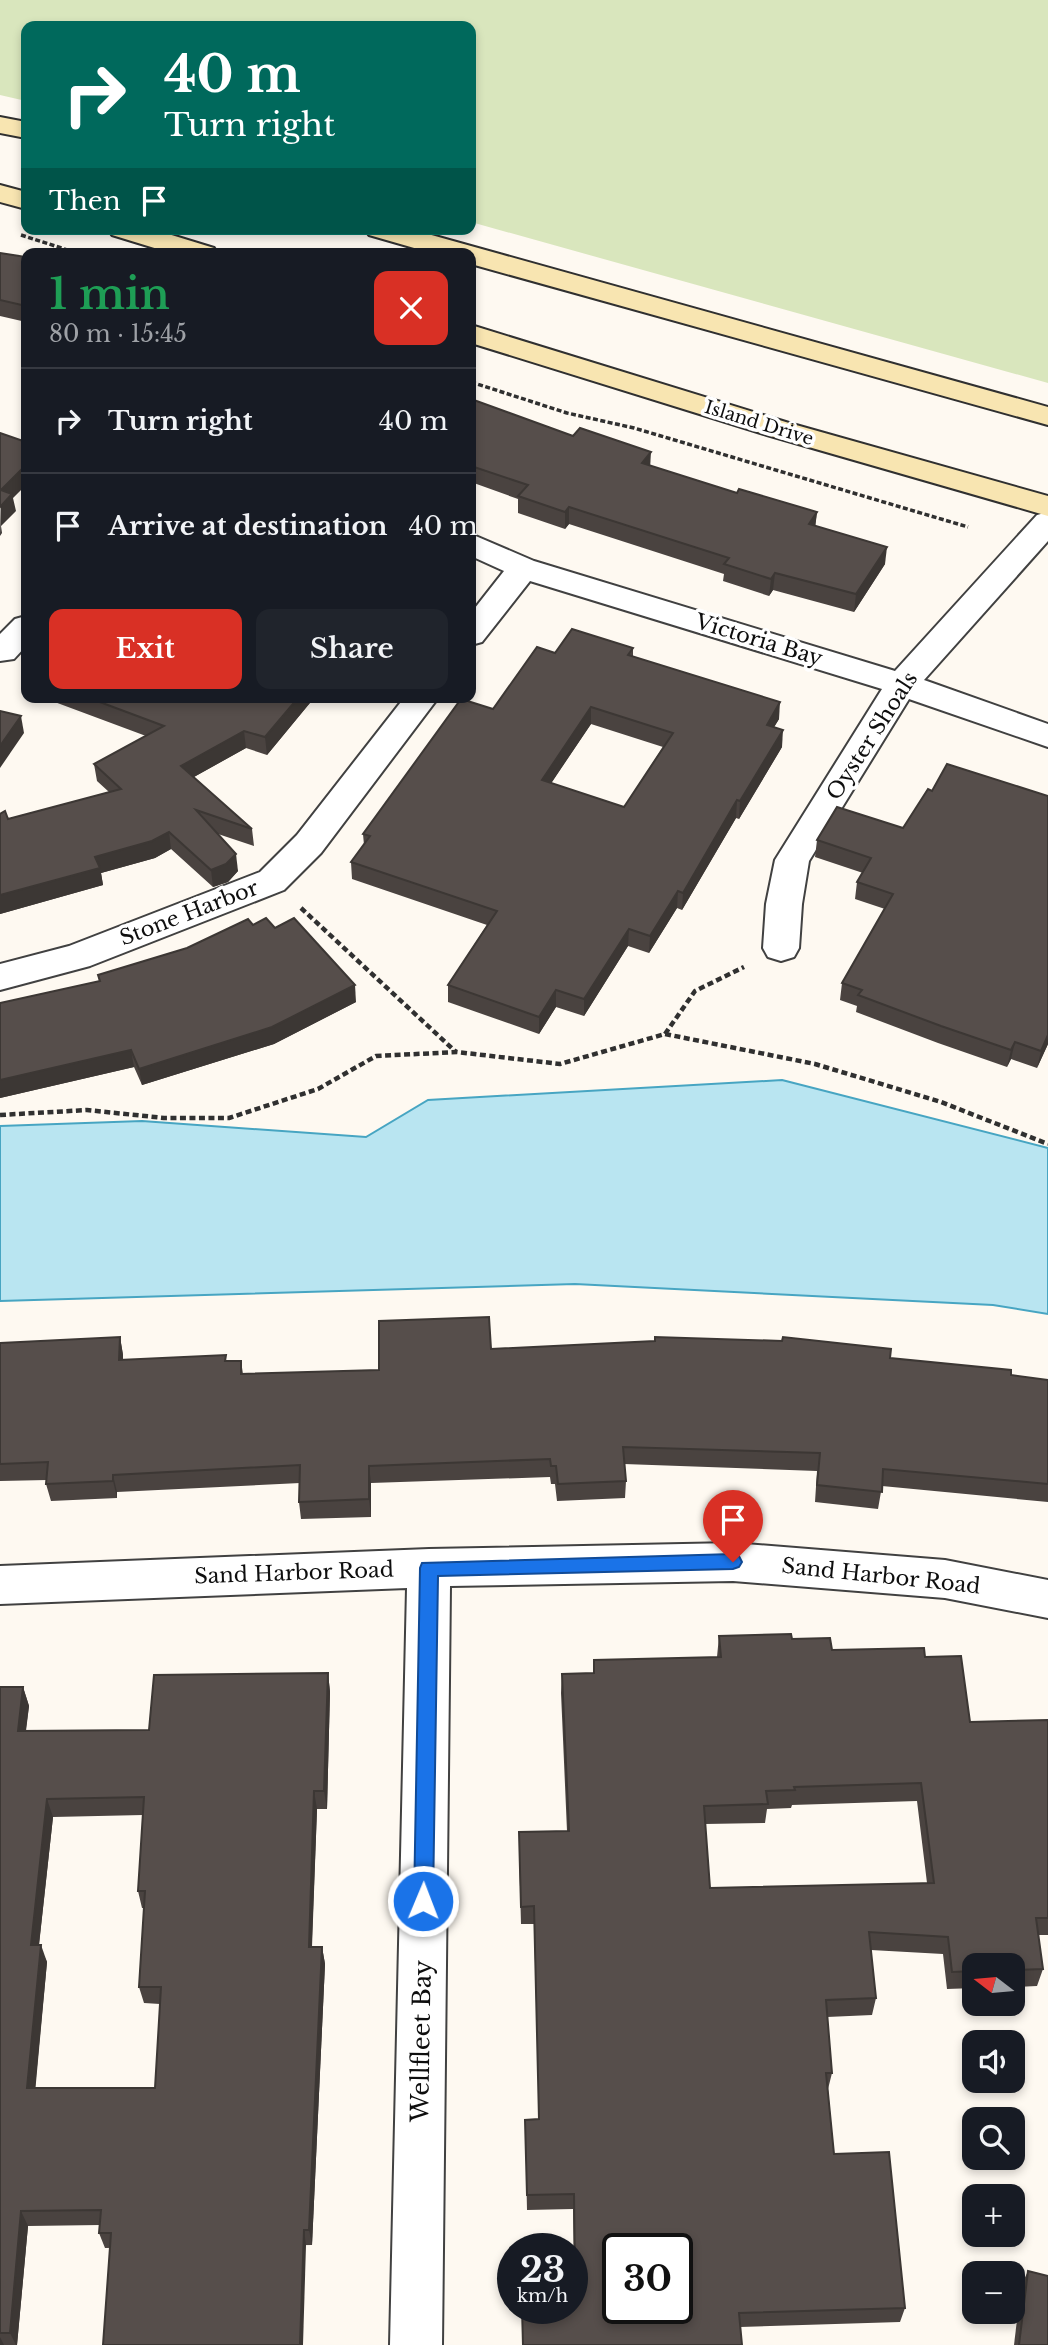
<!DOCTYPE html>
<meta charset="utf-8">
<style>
body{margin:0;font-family:"Libre Baskerville",serif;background:#20242c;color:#f1f3f6;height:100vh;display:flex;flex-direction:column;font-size:26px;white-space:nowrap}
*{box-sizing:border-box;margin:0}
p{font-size:23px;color:#9ea1a6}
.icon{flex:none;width:38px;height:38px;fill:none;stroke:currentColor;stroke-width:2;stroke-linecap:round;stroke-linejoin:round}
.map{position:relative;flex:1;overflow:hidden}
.panel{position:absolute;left:21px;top:248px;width:455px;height:455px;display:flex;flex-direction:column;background:#171b24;border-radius:14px;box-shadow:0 4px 10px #0003}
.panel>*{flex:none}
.hud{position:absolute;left:21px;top:21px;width:455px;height:214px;border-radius:14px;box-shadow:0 4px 10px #0003;background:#00695c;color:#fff;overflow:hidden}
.needle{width:46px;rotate:286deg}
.buttons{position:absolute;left:962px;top:1953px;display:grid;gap:14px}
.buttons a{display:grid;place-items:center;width:63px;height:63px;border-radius:14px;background:#171b24;box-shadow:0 4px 10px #0003;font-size:35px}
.speed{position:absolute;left:497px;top:2233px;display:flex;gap:14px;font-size:35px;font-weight:700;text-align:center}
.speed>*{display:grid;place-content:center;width:91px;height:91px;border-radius:50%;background:#171b24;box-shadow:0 4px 10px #0003;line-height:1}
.speed small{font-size:18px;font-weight:400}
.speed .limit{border:4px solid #111;border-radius:10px;background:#fff;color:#111}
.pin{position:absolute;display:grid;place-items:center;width:60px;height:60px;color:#fff;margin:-72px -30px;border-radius:50% 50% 50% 0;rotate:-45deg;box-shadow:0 0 7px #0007}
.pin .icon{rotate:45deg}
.me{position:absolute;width:77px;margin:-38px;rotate:1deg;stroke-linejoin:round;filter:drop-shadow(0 0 5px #0008)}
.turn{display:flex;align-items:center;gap:24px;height:147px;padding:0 28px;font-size:32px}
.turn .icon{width:91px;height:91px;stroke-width:2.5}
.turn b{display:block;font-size:49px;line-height:60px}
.then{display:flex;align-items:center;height:66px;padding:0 28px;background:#0003;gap:14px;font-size:26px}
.round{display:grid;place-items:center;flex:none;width:74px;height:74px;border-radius:14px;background:#20242c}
.headline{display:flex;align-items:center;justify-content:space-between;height:119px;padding:0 28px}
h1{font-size:42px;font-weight:600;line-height:52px;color:#1e9e55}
.primary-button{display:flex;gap:14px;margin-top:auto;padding:14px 28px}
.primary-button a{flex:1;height:80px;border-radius:14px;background:#d93025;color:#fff;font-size:28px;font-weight:600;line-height:80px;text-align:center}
.primary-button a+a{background:#20242c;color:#f1f3f6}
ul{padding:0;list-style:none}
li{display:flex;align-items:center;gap:21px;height:105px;padding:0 28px;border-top:2px solid #363941}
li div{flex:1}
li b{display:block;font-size:26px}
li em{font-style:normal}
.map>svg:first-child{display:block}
</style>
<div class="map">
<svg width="1048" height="2345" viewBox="0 0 1048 2345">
<rect width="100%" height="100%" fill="#fef9f1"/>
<path fill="#d9e6bd" d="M0,0H1048V383L471,222V26H26V101L0,95Z"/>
<path fill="#b9e5f1" stroke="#47a5c2" stroke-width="2" d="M782,1080L1048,1148V1314L993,1305L575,1284L0,1301V1126L142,1121L366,1137L428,1100Z"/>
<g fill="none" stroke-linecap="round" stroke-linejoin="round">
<defs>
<g id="street">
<path d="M1048,512V541L924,680L1048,724V747L909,699L809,861L802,904L799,948L794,957L781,961L768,957L763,948L766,904L775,860L882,689L530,581L482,642L471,645V613L504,571L471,556V534L534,561L895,671L1037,515Z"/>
<path d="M26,616V646L14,659L0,661V634L15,619Z"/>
<path d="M404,698H438L321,853L284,890L90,966L0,990V964L69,946L260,872L297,835Z"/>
<path d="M733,1543L945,1560L1048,1580V1618L945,1598L733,1581L450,1586L442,2345H390L407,1588L0,1604V1566L429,1549Z"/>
</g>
<g id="secondary">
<path d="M0,117L26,122V138L0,133Z"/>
<path d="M0,185L26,192V209L0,202Z"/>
<path d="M108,229H152L214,248L218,254H174L112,235Z"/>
<path d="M365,229H410L1048,407V425L471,264V254H435L369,235Z"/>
<path d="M471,325L789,423L1048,496V516L767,435L471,343Z"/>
</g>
</defs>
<use href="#street" stroke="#414141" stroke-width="4"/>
<use href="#secondary" stroke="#303030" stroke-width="4"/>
<g stroke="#303030" stroke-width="3.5" stroke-dasharray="5 2.5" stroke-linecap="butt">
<path d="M21,235L80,254"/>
<path d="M471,382L567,413L634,428L968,527"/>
</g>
<g stroke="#303030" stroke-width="4.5" stroke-dasharray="6 3.5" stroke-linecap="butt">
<path d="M301,908L456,1052"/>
<path d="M665,1034L695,991L744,967"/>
<path d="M0,1115L87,1110L164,1118H229L318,1089L376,1056L457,1052L560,1064L665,1034L815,1064L941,1102L1048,1144"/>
</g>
<use href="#street" fill="#fff" fill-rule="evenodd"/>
<use href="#secondary" fill="#f8e5b1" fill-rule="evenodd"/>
</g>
<g fill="#4a4340" fill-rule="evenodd">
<path d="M0,253L26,257V322L0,316Z"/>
<path d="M471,399L650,466L737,493L817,512L815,526L885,564L854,612L773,590L769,596L723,581L724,574L569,524L565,529L518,513V499L471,482Z"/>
<path d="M633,648V656L779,719L774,727L782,747L739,819L736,818L682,910L677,908L649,953L628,946L584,1016L556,1007L539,1034L448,1002V985L487,925L352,879L351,862L364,845L363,834L493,709L555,653ZM591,724L663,747L624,807L551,783Z"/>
<path d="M51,698H314L267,755L246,748L194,777L252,829L254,846L218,834L238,871L228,882L213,887L171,849L155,858L101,873L103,885L0,914V814L8,819L109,792L97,781L94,764L146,736L52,701Z"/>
<path d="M932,791L1048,796V1044L1037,1068L1011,1059L1007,1067L938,1043L856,1012L857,1006L840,1000L842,983L885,909L855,899L857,882L863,873L815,857L817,840L903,828Z"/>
<path d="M253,925L275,928L356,1002L274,1044L142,1085L134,1067L0,1098V1003L99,981L98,975L187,948Z"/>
<path d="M120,1337L123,1355V1360L241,1361L243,1374L379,1370L491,1349L890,1358L1048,1380V1502L882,1486L878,1509L815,1502L817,1471L624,1464L626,1481L625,1498L557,1501L555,1484H551L550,1477L371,1483V1517L301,1519L299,1502L300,1483L117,1492V1498L51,1501L46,1484L47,1480L0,1481V1343Z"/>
<path d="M719,1636L792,1639L832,1650L925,1657L970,1722L1048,1720V1935H1038L1043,1969L1037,1986L1013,1987V1965H975V1988L947,1989L943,1954L871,1950L876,1998L872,2015L827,2017L832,2073L828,2089L834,2154L905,2308L900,2322L740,2327L574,2270L573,2209L527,2210L525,2120L539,2119L534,1924H521L519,1851L567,1831L561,1693L562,1674L593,1673L594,1660L717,1657ZM917,1801L927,1883L710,1888L705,1824L765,1823L767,1809L791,1808L792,1805Z"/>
<path d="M328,1673L330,1692L327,1809H317L312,1947H322L325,1964L312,2245L105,2248L99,2233L100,2225L28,2226L17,2345H0V1687H23L29,1706L26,1731L149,1730ZM143,1815L138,1891L142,1908H144L139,1987L144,2003L160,2004L155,2088H35L47,1962L39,1945L53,1817Z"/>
<path d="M1028,2271L1048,2345H1014L1021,2286Z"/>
</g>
<g fill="#3c3734">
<path d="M651,452L650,469L642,463Z"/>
<path d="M26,465V485L13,498L16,511L1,526L2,533L0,536L1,490Z"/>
<path d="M569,507V524L565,529V512Z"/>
<path d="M817,512L815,529L809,524Z"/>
<path d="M887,547L885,564L854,612L856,594Z"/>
<path d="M775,573L773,590L769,596L771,579Z"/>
<path d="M298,698H314L267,755L265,737Z"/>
<path d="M780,702L779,719L765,742L767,725Z"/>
<path d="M591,707V724L542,797V780Z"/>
<path d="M21,716L24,733L0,768V746Z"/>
<path d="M783,730L782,747L739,819L740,801Z"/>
<path d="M244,731L246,748L183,783L181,766Z"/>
<path d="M737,800L736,818L682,910L683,893Z"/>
<path d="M169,832L171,849L155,858L101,873L103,885L0,914V895L95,857Z"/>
<path d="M236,854L238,871L228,882L213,887L211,870Z"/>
<path d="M678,891L677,908L649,953L650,936Z"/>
<path d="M629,929L628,946L584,1016V999Z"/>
<path d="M355,985L356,1002L274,1044L142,1085L139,1069Z"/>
<path d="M556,990V1007L539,1034V1017Z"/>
<path d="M1048,1035V1044L1037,1068L1041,1051Z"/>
<path d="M1015,1042L1011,1059L1007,1067L1011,1050Z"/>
<path d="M131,1050L134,1067L0,1098V1080Z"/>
<path d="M120,1337L123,1355L122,1378L119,1360Z"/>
<path d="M369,1466L371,1483V1517L369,1499Z"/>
<path d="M113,1475L117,1492V1498L113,1481Z"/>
<path d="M328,1673L330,1692L327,1809L324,1791Z"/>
<path d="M23,1687L29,1706L23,1750L18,1731Z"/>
<path d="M314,1791L317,1809L311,1964L309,1947Z"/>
<path d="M47,1799L53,1817L37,1962L31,1945Z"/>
<path d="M41,1945L47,1962L34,2104L27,2088Z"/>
<path d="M322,1947L325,1964L312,2245L309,2230Z"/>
<path d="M21,2211L28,2226L17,2345H16L10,2333Z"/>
<path d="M304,2230L306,2245L303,2345H300Z"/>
<path d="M0,2337L4,2345H0Z"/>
</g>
<g fill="#564e4b" stroke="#3c3734" stroke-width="2" fill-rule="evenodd">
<path d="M0,253L26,257V306L0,300Z"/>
<path d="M471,399L573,436L580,428L651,452L642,463L737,493L739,489L817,512L809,524L887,547L856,594L775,573L771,579L724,564L729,558L569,507L565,512L518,496L528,485L471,466Z"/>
<path d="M0,433L26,442V465L1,490L12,494L0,507Z"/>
<path d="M572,629L633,648L628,655L780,702L767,725L783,730L740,801L737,800L683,893L678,891L650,936L629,929L584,999L556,990L539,1017L448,985L497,911L351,862L370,836L363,834L461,699L493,709L537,647L555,653ZM591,707L673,733L624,807L542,780Z"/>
<path d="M89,698H298L265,737L244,731L181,766L252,829L196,810L236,854L226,864L211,870L169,832L152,841L95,857L100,868L0,895V814L5,811L8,819L121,789L94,764L164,726Z"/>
<path d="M0,711L21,716L0,746Z"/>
<path d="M947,764L1048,796V1035L1041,1051L1015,1042L1011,1050L941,1026L858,995L862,990L842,983L893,894L857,882L871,858L817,840L837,807L903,828L928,789L932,791Z"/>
<path d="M266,918L275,928L294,918L355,985L272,1027L139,1069L131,1050L0,1080V1003L100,981L98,975L187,948L248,919L253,925Z"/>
<path d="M489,1317L491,1349L655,1341V1337L782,1341L783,1337L891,1349L890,1358L1011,1370V1375L1048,1380V1484L883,1469L882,1492L817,1485L820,1453L623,1447L626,1481L558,1484L556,1466H551L550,1459L369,1466V1499L299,1502L300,1465L113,1475V1481L46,1484L48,1462L0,1464V1343L120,1337L119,1360L226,1355L225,1361H241V1374L379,1370V1321Z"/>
<path d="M791,1634L792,1639L830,1638L832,1650L924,1648L925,1657L961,1656L970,1722L1048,1720V1918H1036L1043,1969L1013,1970V1965H975V1971L952,1972L948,1937L869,1932L876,1998L826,2000L832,2073H826L834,2154L889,2152L905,2308L739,2313L742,2345H523L522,2308H572V2270H575L574,2194L527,2195L525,2120L539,2119L534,1906L521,1907L519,1832L569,1831L562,1674L594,1673V1660L721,1657L719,1636ZM921,1783L934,1883L710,1888L704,1806L768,1804L766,1791L795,1790L794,1787ZM618,2249H677V2308H618Z"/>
<path d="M328,1673L324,1791H314L309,1947H322L309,2230H304L300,2345H103L111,2233H99L101,2210L21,2211L10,2333H0V1687H23L18,1731L149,1730L154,1675ZM144,1797L138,1891H145L139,1987H161L155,2088H27L41,1945H31L47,1799Z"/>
<path d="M1028,2271L1048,2276V2345H1019Z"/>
</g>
<path fill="#1a73e8" stroke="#114b97" stroke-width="2" d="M733,1554L739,1556L742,1562L739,1567L733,1569L438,1576L433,1901L430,1908L423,1910L416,1908L414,1901L420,1568L422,1563Z"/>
<g text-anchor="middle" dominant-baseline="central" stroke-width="7" stroke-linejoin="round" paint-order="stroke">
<g font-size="18" fill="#0e0e0e" stroke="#fff">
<text transform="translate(759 423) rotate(17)">Island Drive</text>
</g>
<g font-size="21" fill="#0e0e0e" stroke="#fff">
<text transform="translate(759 640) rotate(17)">Victoria Bay</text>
<text transform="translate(872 736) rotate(-57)">Oyster Shoals</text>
<text transform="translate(189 913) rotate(-21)">Stone Harbor</text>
<text transform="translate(294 1573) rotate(-2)">Sand Harbor Road</text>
<text transform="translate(881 1576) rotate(6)">Sand Harbor Road</text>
</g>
<g font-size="24" fill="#0e0e0e" stroke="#fff">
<text transform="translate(421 2041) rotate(-89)">Wellfleet Bay</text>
</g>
</g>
</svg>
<div class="buttons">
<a><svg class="needle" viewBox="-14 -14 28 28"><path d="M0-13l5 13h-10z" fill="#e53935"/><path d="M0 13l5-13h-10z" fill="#9ea1a6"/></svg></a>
<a><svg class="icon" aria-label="sound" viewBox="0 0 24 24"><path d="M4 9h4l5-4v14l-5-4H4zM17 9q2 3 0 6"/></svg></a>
<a><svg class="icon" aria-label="search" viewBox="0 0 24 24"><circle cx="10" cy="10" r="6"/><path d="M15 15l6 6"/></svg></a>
<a>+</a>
<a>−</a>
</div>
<div class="speed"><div>23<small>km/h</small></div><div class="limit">30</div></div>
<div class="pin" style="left:733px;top:1562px;background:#d93025"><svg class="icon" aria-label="arrive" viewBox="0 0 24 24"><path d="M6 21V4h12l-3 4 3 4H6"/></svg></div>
<svg class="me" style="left:423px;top:1901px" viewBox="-20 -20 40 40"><circle r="17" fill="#1a73e8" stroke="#fff" stroke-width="3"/><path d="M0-11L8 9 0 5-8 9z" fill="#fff"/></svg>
<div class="hud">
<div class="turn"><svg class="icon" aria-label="right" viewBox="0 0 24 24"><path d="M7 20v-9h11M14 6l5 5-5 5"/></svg><div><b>40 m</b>Turn right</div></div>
<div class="then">Then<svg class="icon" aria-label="arrive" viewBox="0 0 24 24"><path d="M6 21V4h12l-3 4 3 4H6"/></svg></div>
</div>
<section class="panel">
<div class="headline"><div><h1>1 min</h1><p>80 m · 15:45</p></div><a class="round" style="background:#d93025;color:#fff"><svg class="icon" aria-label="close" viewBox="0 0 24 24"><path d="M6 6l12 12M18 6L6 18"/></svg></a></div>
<ul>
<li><svg class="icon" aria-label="right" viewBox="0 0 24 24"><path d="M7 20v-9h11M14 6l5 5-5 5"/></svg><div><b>Turn right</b></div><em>40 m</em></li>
<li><svg class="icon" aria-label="arrive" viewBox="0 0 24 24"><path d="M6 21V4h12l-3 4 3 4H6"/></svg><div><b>Arrive at destination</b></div><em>40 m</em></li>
</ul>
<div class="primary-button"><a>Exit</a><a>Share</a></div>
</section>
</div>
